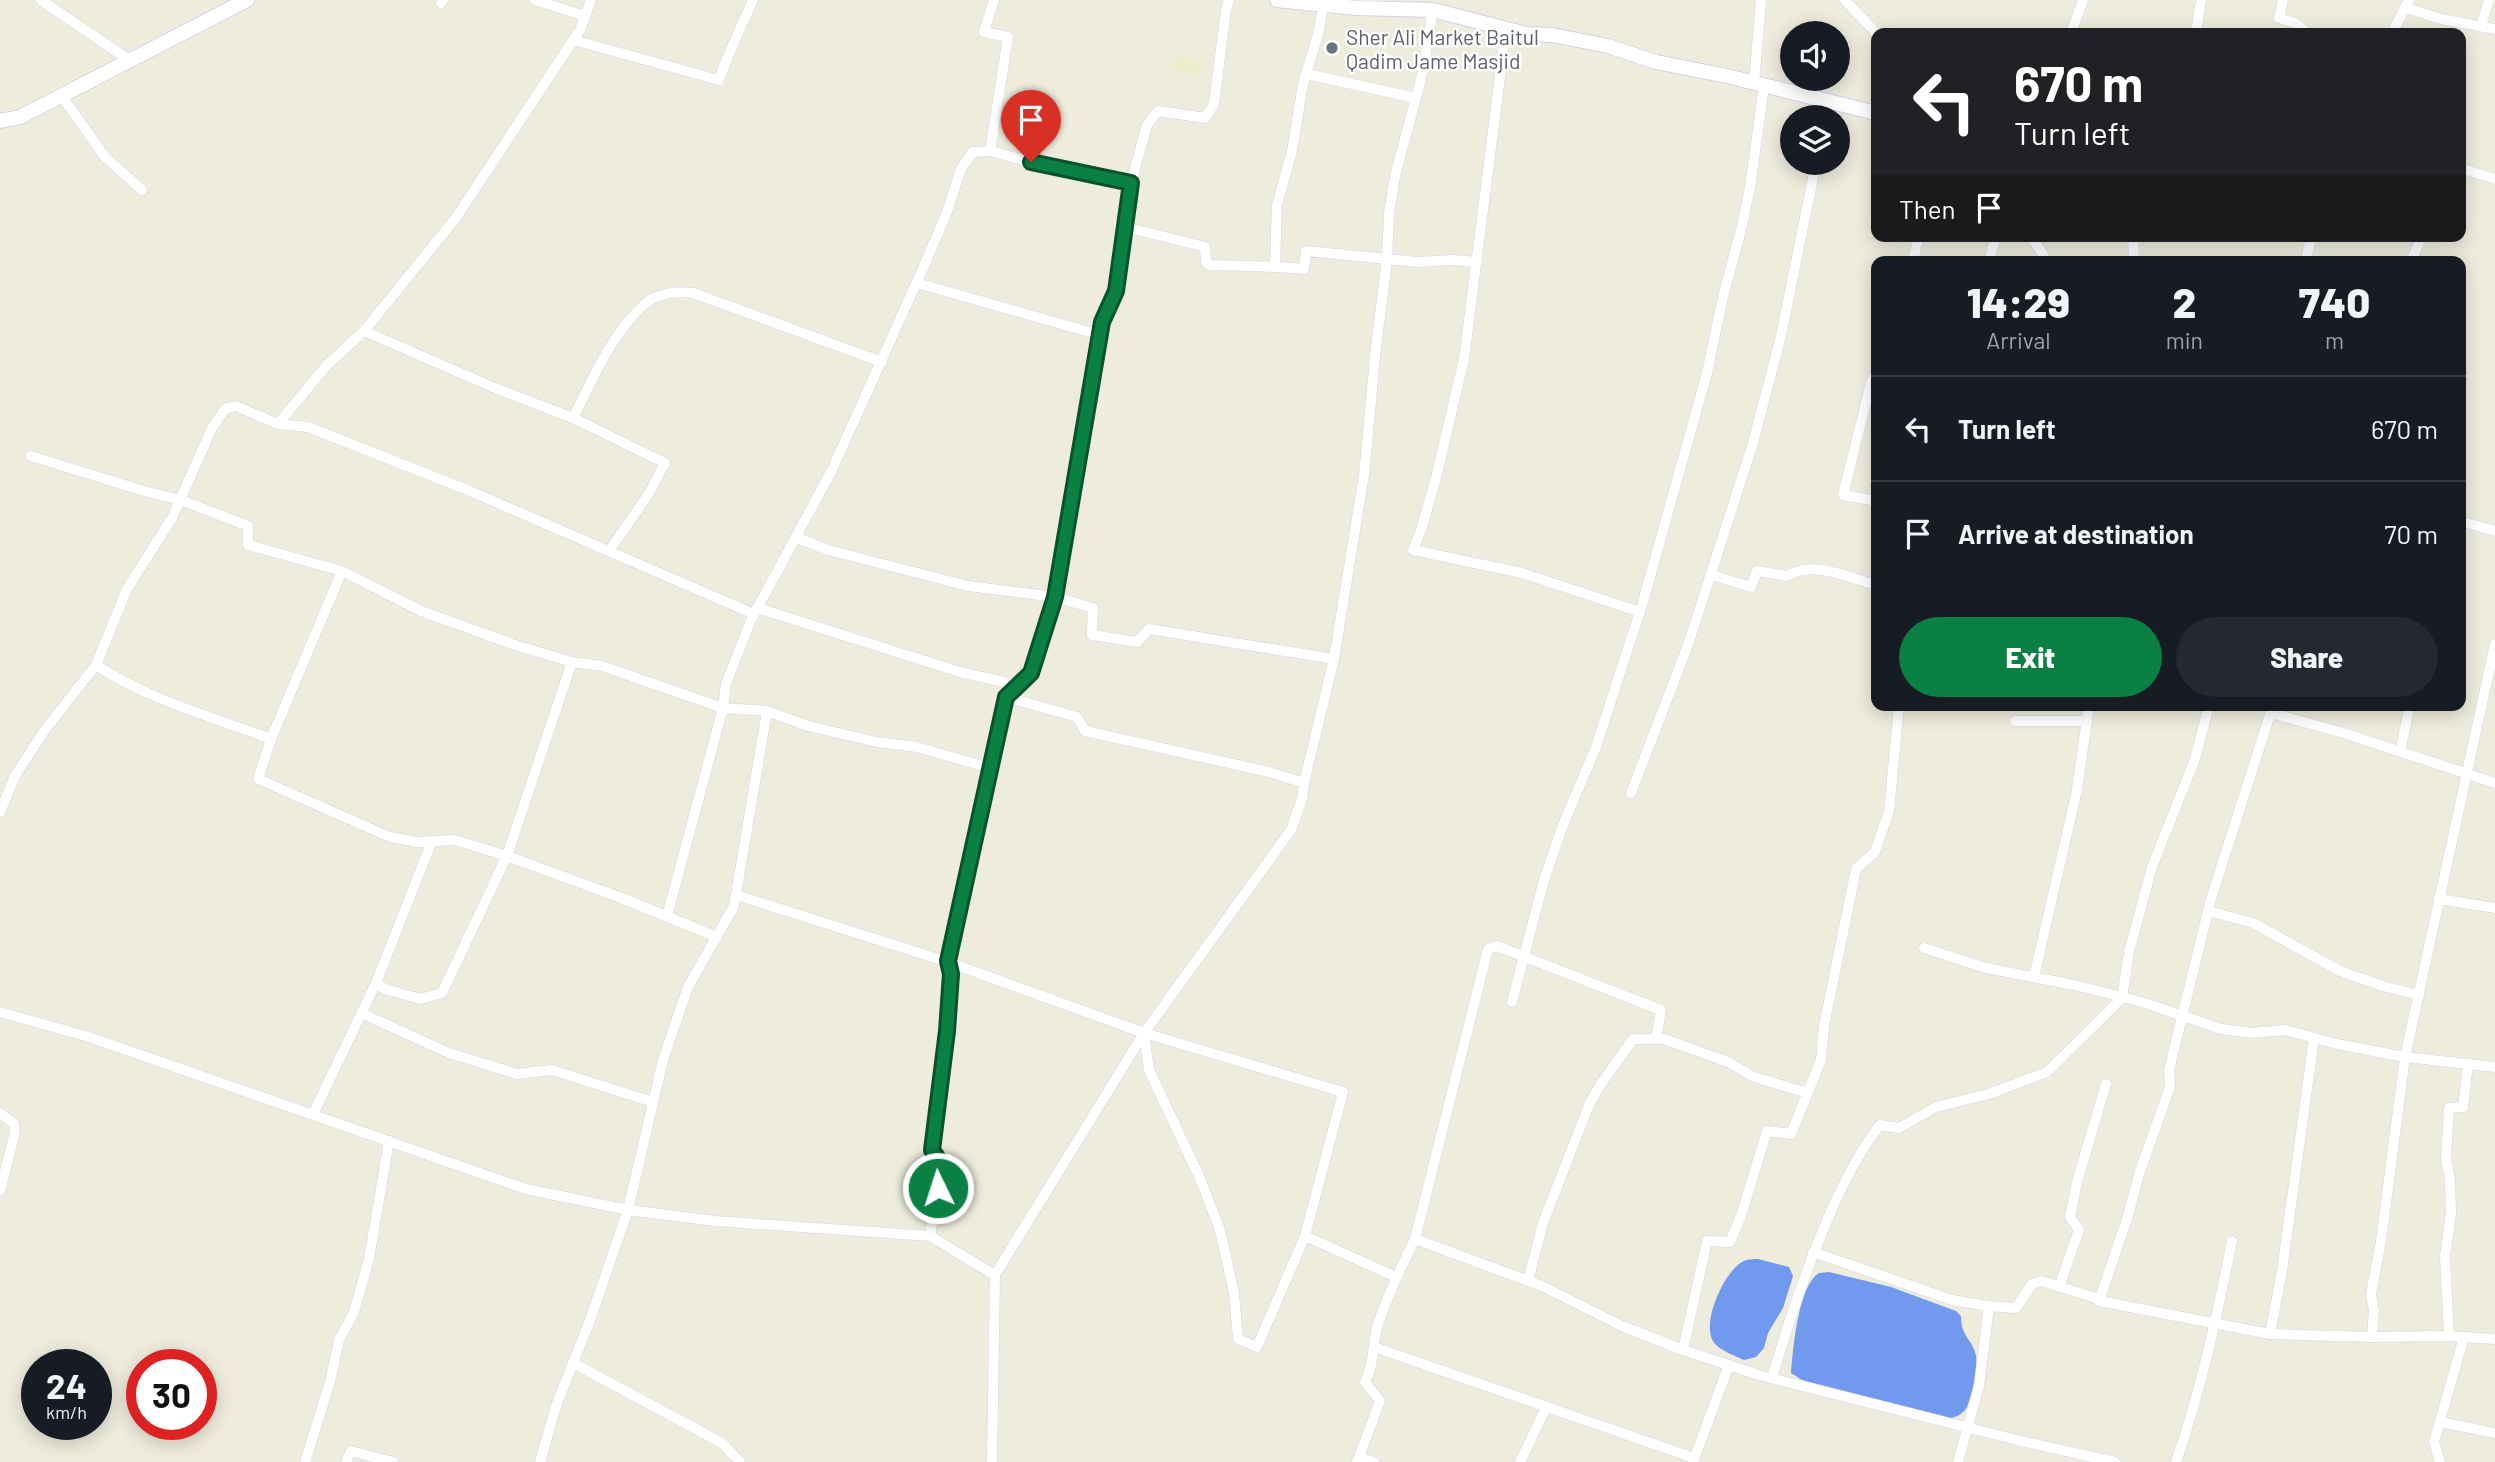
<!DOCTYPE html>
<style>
body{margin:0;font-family:Barlow,sans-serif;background:#242831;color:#f1f3f6;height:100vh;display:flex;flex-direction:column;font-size:26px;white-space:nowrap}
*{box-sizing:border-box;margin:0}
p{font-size:23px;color:#9ea1a6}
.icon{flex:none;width:38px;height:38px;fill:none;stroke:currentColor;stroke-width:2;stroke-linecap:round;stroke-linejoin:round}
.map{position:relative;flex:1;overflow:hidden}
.panel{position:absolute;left:1871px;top:256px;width:595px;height:455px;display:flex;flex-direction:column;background:#171b24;border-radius:14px;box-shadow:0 4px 18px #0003}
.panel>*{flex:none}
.hud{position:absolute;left:1871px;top:28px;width:595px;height:214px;border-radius:14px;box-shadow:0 4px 18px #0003;background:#202124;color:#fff;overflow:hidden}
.tools{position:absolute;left:1780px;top:21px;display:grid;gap:14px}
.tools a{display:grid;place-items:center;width:70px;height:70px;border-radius:50%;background:#171b24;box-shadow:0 4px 18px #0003;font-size:35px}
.speed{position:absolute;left:21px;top:1349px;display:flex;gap:14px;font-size:35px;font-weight:700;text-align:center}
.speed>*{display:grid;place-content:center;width:91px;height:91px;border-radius:50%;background:#171b24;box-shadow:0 4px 18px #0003;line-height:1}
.speed small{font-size:18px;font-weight:400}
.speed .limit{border:10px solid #d22;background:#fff;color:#111}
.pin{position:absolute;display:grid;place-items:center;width:60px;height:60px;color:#fff;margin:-72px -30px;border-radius:50% 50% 50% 0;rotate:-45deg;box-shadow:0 0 7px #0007}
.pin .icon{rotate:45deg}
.me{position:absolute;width:77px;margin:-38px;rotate:356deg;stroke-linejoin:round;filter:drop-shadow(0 0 5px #0008)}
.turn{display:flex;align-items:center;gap:24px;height:147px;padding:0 28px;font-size:32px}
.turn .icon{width:91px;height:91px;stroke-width:2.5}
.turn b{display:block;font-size:49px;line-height:60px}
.then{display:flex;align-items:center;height:66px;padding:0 28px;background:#0003;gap:14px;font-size:26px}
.eta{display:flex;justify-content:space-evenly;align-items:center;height:119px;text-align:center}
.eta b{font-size:42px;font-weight:800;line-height:49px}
.primary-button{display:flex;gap:14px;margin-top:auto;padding:14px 28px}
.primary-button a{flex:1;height:80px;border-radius:42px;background:#0b8043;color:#fff;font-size:28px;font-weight:800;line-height:80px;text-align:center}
.primary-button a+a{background:#242831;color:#f1f3f6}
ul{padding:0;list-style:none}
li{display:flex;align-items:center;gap:21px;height:105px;padding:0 28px;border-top:2px solid #363941}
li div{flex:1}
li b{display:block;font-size:26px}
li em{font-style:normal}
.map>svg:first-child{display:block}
</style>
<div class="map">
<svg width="2495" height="1462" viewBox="0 0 2495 1462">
<rect width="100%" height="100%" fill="#edecdd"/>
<path fill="#ebeecd" d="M1171,53L1201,63L1199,77L1170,67Z"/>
<g fill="#7199ee">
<path d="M1758,1259L1789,1267L1793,1276L1783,1308L1768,1333L1764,1348L1756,1357L1744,1360C1735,1356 1722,1351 1715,1344C1699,1326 1724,1272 1742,1262C1747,1259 1753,1259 1758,1259Z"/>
<path d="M1829,1272L1891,1287L1956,1311L1961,1316C1961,1338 1973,1339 1976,1356C1978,1367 1972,1401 1965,1410C1960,1416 1953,1418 1945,1419L1802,1380L1791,1373C1793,1349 1798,1286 1819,1273Z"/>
</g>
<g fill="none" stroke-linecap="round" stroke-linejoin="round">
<defs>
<g id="street">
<path d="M41,0L129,60"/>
<path d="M535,0L585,16"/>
<path d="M1845,0L1876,33"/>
<path d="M2283,0L2279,18L2297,24L2304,30V33"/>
<path d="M441,3L443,0"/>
<path d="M2406,8L2441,19L2495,29"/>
<path d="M2481,26L2489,0"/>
<path d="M1506,29L1464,359L1436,478L1421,530L1413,550L1522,573L1640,612"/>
<path d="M2071,33L2083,0"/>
<path d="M2196,33L2201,0"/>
<path d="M2392,33L2409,0"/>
<path d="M573,40L719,80C728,53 741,27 753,0"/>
<path d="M1307,74L1416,98L1422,75L1433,10"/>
<path d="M1754,84L1761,0"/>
<path d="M61,95L105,157L142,190"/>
<path d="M1828,117L1829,101"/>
<path d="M990,151L1008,37L984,32L994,0"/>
<path d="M2460,168L2495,179"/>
<path d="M1125,227L1205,247L1206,262L1209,265C1241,266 1272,266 1304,269L1306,251L1417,262L1453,260L1477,262"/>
<path d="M2031,236L2047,261"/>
<path d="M2133,236L2134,261"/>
<path d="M1913,261L1919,236"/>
<path d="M1989,261L1996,236"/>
<path d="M2306,261L2311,236"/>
<path d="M2411,261L2422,236"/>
<path d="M1275,266L1277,205L1292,151L1303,84L1319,31L1323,5"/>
<path d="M917,283L1100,335"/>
<path d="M364,331L455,219L580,30L591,0"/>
<path d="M1876,372L1871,383L1843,495L1876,501"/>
<path d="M573,418C593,379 612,332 646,303C659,293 677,291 693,293L882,362"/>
<path d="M278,424L326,366L364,331L497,389L573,418L665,463L648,495L609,551"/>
<path d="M31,456L144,491L181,500L248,526V545L342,571L421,611L518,646L572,662L602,666L723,708L767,711L808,726L877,742L917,747L990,768"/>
<path d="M2460,521L2495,531"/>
<path d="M795,537L828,550L968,586L1055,597L1093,608L1092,635L1137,642L1149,629L1334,659L1364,475L1376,347L1387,260L1389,213L1395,176L1416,98"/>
<path d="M1712,575L1751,587L1757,571L1787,576C1813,559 1849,578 1876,585"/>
<path d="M757,608L960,672L1018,685"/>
<path d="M96,665C149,700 212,717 271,739L342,571"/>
<path d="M2271,713L2347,734L2495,783"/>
<path d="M2015,721H2087"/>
<path d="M271,739L258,779L390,837L417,842L455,840L507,856L619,897L717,937"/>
<path d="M2400,751L2410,705"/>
<path d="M1304,783L1334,659"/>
<path d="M1631,793L1688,645L1753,443L1781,336L1816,163"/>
<path d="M0,812L15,776L44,731L96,665L127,589L172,518L212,428L225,409L236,406L278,424L308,427L470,491L754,614"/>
<path d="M736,895L948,962L1144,1033L1343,1092L1305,1236"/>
<path d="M2439,899L2495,908"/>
<path d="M2208,911L2253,923L2340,971L2383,986L2419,995"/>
<path d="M667,916L723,708L726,684L751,620L832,470L924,266L947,212L961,169L973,152L990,151L1031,162L1131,183"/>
<path d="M1924,948L1986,968L2079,986L2145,1003L2221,1029L2252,1033L2285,1030L2337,1044L2405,1057L2495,1067"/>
<path d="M2034,977L2077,790L2089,705"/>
<path d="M376,983L385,989L420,999L442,993L507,856L572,662"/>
<path d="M1512,1002L1544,880L1563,825L1596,747L1643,602L1707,373L1723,297L1742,226L1750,187L1764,87"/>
<path d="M0,1012L89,1037L526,1189L628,1210L715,1221L930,1236"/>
<path d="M361,1013L449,1053L517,1074L552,1070L653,1102"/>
<path d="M1144,1033L1149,1070L1199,1176L1220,1230L1234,1293L1238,1339L1257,1347L1305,1236L1396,1277"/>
<path d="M0,1113L14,1124L15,1132L0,1191"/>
<path d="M313,1114L376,983L432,841"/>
<path d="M1415,1239L1542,1286L1622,1326L1683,1350L1759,1375L2017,1440L2115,1462"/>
<path d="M1813,1252L1952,1300L1989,1306L2016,1308L2032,1284L2041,1281L2096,1298L2099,1301L2270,1334L2372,1337L2449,1336L2495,1339"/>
<path d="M995,1275L1144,1033L1291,830L1302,799L1304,783L1269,772L1085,731L1077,717L1006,697"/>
<path d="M1528,1281L1543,1223L1589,1105L1599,1087L1633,1039H1664L1728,1062L1754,1077L1808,1093"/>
<path d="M2059,1287L2079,1230L2070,1217L2077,1182L2106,1084"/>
<path d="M2099,1301L2128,1216L2139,1174L2170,1087L2169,1070L2211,899L2273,705"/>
<path d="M2270,1334L2282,1271L2314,1038"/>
<path d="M2449,1336L2445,1256L2451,1214L2450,1180L2446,1159L2449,1108L2463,1107L2468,1064"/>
<path d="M2372,1337L2374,1311L2371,1294L2381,1241L2405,1057L2495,644"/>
<path d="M1374,1347L1694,1458"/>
<path d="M1683,1350L1707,1241L1730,1242L1741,1216L1767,1131L1791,1134L1821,1060L1824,1026L1856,869L1875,852L1889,811L1899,705"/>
<path d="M573,1363L722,1443L740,1462"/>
<path d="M1772,1378C1789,1320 1808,1264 1832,1209C1845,1180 1860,1150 1880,1125L1899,1128L1936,1107L1989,1094L2047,1072L2122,998L2129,952L2152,867L2195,759L2209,705"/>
<path d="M2440,1422L2495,1433"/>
<path d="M1359,1457L1374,1462"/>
<path d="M305,1462L330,1382L339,1340L354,1312L369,1259L389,1141"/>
<path d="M346,1462L351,1451L393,1462"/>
<path d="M540,1462L556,1406L589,1323L628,1210L663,1060L688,987L734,906L767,711"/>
<path d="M992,1462L995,1275L930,1236L942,1165L932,1151L947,1031L951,974L948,962L1006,697L1031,672L1055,597L1102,322L1116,291L1131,183L1147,125L1158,111L1205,118L1214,104L1226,10L1229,0"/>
<path d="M1357,1462L1380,1401L1365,1382C1375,1362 1372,1344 1378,1324C1388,1295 1401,1267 1415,1239L1488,949L1497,946L1661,1010L1656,1039"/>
<path d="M1520,1462L1546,1408"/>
<path d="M1693,1462L1729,1365"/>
<path d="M1958,1462L1979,1386L1989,1306"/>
<path d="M2176,1462C2201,1390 2217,1316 2232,1241"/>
<path d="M2440,1462L2434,1442L2464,1337"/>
</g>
<g id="secondary">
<path d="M1277,0L1357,8L1433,10L1526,34L1552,35L1608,46L1656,62L1727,76L1876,113"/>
<path d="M0,121L20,117L247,0"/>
</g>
</defs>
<use href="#street" stroke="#d6d2e3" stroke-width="11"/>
<use href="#secondary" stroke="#d6d2e3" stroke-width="16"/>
<use href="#street" stroke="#fff" stroke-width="10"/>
<use href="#secondary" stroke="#fff" stroke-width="14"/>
</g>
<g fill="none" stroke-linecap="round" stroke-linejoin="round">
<defs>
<path id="route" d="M938,1188L942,1165L932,1150L947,1031L951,974L948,961L1006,697L1031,673L1055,597L1102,322L1116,291L1131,183L1031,162"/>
</defs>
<use href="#route" stroke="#07532c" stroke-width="18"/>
<use href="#route" stroke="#0b8043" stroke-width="12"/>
</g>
<circle fill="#6b7280" stroke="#fff" stroke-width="2.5" cx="1332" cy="48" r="7"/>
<g text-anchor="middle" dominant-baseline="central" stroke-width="5" stroke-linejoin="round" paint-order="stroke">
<g font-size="21" fill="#5b616d" stroke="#fff" text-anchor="start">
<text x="1346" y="36">Sher Ali Market Baitul<tspan x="1346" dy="24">Qadim Jame Masjid</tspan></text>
</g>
</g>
</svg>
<div class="tools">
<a><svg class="icon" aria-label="sound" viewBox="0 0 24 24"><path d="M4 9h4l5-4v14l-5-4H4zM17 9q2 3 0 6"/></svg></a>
<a><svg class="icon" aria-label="layers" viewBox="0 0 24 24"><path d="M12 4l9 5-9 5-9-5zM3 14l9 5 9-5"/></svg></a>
</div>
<div class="speed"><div>24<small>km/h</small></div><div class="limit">30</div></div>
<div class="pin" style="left:1031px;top:162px;background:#d93025"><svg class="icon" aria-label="arrive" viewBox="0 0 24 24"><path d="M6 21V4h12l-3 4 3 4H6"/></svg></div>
<svg class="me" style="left:938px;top:1188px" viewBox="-20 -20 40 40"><circle r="17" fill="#0b8043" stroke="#fff" stroke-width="3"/><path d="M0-11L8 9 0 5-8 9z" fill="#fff"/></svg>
<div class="hud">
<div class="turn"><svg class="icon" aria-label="left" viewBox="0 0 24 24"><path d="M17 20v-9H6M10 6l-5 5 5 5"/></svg><div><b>670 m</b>Turn left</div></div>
<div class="then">Then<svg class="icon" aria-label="arrive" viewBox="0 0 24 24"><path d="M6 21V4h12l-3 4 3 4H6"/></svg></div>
</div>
<section class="panel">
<div class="eta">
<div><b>14:29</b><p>Arrival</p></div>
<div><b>2</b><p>min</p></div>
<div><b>740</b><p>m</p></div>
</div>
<ul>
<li><svg class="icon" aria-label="left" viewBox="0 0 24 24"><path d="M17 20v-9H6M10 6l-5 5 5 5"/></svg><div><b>Turn left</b></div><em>670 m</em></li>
<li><svg class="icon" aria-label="arrive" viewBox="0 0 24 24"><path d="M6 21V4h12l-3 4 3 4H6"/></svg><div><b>Arrive at destination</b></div><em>70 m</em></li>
</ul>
<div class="primary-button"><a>Exit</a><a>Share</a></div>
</section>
</div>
